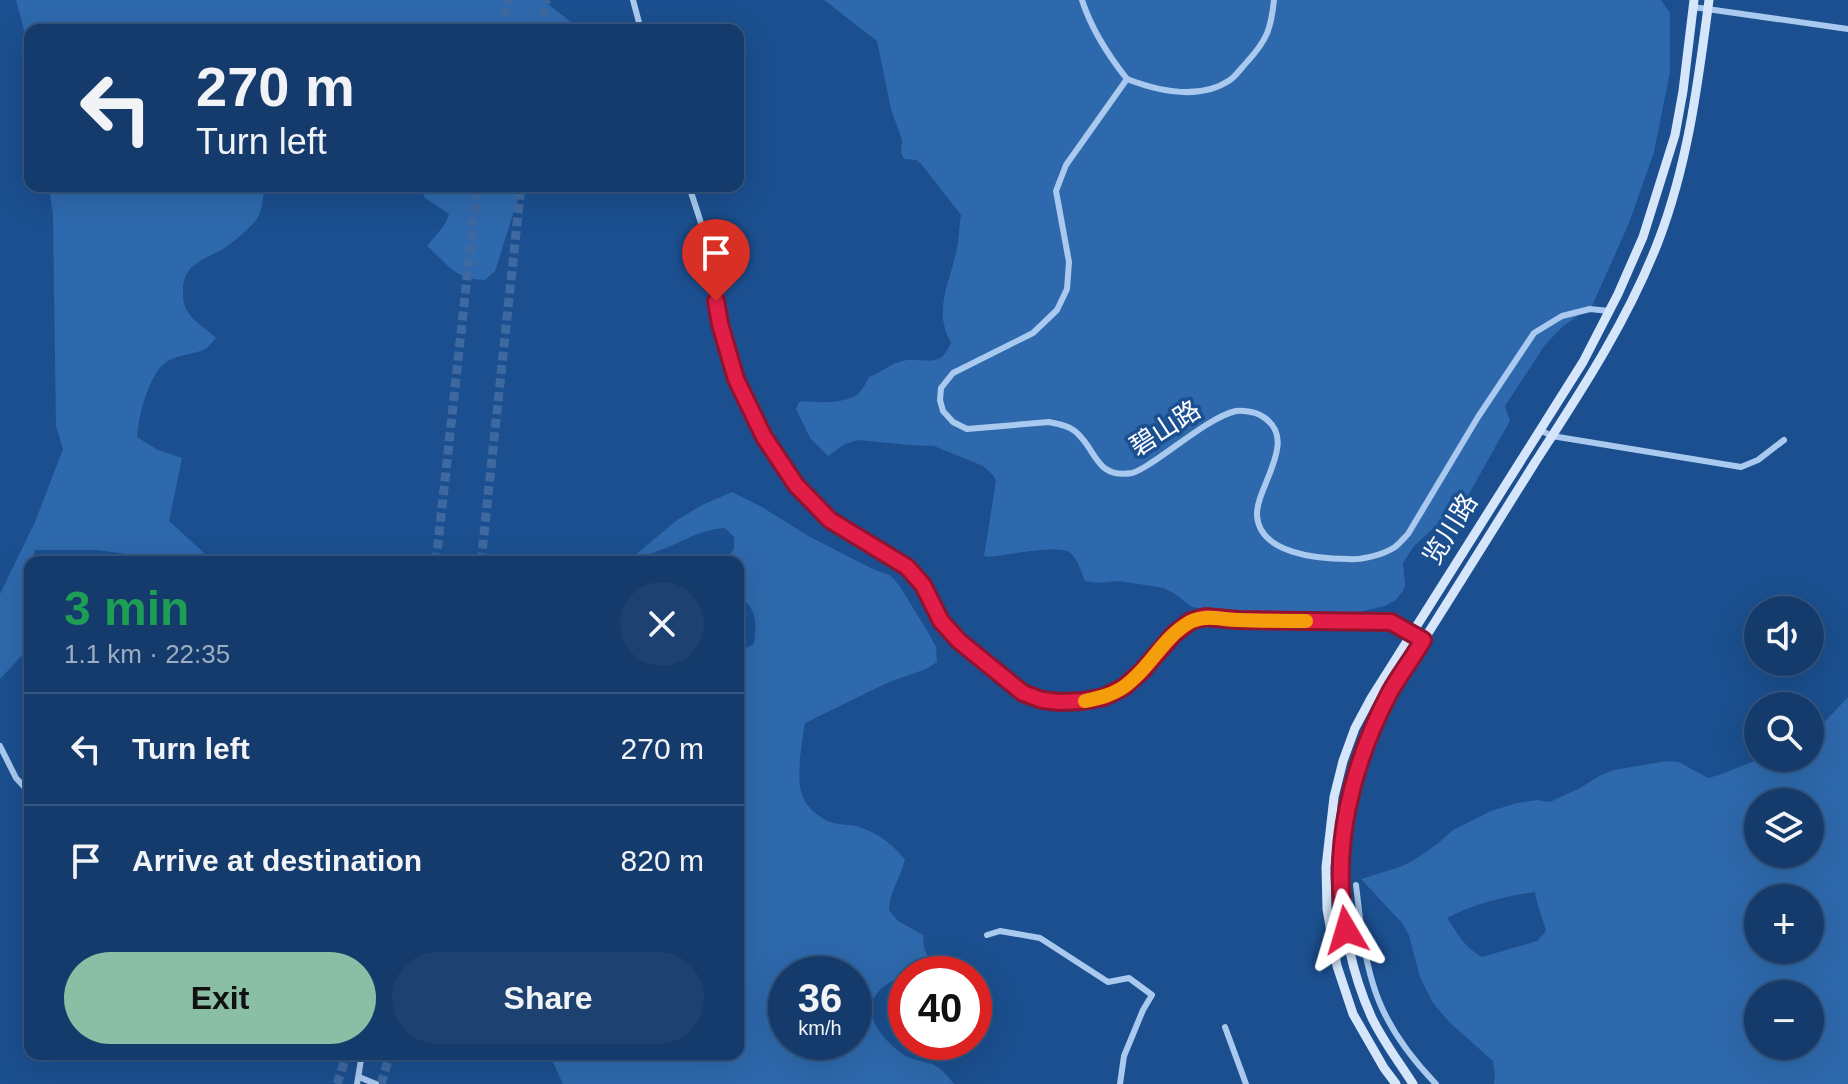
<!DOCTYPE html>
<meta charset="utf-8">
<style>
body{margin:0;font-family:Helvetica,"Noto Sans SC",sans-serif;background:#1d4271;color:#f1f3f6;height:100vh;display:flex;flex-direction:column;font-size:30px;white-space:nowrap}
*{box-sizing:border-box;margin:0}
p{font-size:26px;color:#9dadc1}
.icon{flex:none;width:44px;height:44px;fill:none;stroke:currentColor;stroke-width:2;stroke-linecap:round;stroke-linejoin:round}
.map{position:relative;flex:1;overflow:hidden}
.drawer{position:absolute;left:24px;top:556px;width:720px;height:504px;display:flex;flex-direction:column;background:#143b6b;border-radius:16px;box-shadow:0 8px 32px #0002,0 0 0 2px #33557e}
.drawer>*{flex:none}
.guide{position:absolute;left:24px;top:24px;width:720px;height:168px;border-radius:16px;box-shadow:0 8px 32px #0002,0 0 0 2px #33557e;background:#143b6b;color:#f1f3f6;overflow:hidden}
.tools{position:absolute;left:1744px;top:596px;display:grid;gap:16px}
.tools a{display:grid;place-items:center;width:80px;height:80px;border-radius:50%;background:#143b6b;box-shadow:0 8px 32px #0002,0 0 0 2px #33557e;font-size:40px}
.speed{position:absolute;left:768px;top:956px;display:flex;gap:16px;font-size:40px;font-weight:700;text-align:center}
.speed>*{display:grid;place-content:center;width:104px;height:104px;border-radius:50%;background:#143b6b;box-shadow:0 8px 32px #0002,0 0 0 2px #33557e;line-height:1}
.speed small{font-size:20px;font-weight:400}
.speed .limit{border:12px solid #d22;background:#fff;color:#111}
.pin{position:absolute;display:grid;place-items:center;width:68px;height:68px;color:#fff;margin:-82px -34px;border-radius:50% 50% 50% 0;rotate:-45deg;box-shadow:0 0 8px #0007}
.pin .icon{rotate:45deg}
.me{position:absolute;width:88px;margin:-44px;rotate:353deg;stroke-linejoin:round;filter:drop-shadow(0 0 6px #0008)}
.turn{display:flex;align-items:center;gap:28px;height:168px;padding:0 40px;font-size:36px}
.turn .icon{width:104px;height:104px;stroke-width:2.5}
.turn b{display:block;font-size:56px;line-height:68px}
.round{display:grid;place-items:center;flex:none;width:84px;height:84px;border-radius:42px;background:#1d4271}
.headline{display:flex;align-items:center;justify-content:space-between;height:136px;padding:0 40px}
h1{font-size:48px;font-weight:700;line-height:60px;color:#1e9e55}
.action{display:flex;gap:16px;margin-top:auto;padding:16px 40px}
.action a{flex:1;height:92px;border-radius:48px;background:#8abfa5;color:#111;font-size:32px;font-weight:700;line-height:92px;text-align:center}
.action a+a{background:#1d4271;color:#f1f3f6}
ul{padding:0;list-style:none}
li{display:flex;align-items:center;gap:24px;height:112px;padding:0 40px;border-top:2px solid #33557e}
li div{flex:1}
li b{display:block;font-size:30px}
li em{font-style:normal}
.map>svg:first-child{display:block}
</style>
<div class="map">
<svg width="1848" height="1084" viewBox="0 0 1848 1084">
<rect width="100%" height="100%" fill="#1b4f8f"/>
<g fill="#2e69ad" fill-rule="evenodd">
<path d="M16,0H543L581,30H30V53Z"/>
<path d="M824,0H1661L1670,13V72L1654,152L1629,223L1592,306L1563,326L1545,345L1505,406L1510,421L1461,508L1439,523L1414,546L1403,563L1405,585L1403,591L1396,600L1385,606L1337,617L1285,620L1192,607L1175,594L1164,588L1119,581L1098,583L1085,581C1081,571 1078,559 1069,552C1060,546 1021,552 1010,554C1001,555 993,558 984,556L996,481L993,475L983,466L934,446L909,445L858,440L845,444L828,456L810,438L796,409L799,402C808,400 816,403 826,402C835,402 851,400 858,394C863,390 866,382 869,377C880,373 889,365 899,362C922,354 940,373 951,342C933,312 949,284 956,253C959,241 959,227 961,215L922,165L917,160L904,159L901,153L902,140L891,109L877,41Z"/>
<path d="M49,186H264C263,196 263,208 258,217C254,225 234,242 226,247C208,259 184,262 183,288C183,297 183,306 188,312C195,323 207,329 216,338C213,341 210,345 207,348C198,354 176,355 166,362C149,374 138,417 137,437L158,450L182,458L169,521L204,553L198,562H170L150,557L96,550H35L32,562H30V572L22,605L30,626V647L0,679V594L35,522L63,449L56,426L53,216Z"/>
<path d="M419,186H522L495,271L485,280C455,280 448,264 427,246C436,234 445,228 449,214L425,198Z"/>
<path d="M732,492L762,507L810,537L875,570L890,575L899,585L929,634L936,647L937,662L926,669L887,683L805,723C802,742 795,780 803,797C807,808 820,818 830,822C838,825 847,824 855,826C874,830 893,844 905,860C900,879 890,890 889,910L898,921L923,935L924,948L930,961C917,969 890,980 881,989C856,1012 886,1044 906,1056C915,1061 927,1061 936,1066C943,1070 949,1078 954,1084H563L551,1058L550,1054H738V652L754,644C757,621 757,609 738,595V562H725L734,549V537L725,528C692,529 667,555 634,556L677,520L702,505ZM854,974V1042H786V974Z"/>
<path d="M1848,697V1084H1494L1495,1074L1493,1061L1450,1023L1433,1003L1420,977L1409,935L1402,923L1361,879L1400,867L1414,860L1436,845L1453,830L1491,811L1517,803L1537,800L1550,802L1580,788L1601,775L1614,770L1667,761L1679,762L1708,778L1719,775L1762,758H1810V735L1817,730ZM1758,802H1810V854H1758ZM1535,892C1537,906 1543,918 1546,931L1537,941L1482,957C1463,946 1459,935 1447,918C1474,904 1505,896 1535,892ZM1810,898V950H1758V898ZM1758,994H1810V1046H1758Z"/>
</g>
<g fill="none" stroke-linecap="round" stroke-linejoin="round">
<g stroke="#3d69a0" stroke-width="9" stroke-dasharray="9 4.5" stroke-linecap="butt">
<path d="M502,30L508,0"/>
<path d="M542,30L546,0"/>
<path d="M436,562L477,186"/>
<path d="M481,562L521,186"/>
<path d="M337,1084L347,1054"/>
<path d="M381,1084L390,1054"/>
</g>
<g stroke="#a9c9ee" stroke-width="6">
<path d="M633,0L641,30"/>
<path d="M1082,0C1091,28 1108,55 1127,79"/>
<path d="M1274,0C1271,29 1267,40 1247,62C1242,67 1236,76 1230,80C1199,101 1158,91 1127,79L1066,165L1056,191L1069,262L1067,289L1057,310L1033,333L953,373L941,388L940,400L943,411L953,422L967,429L1049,422C1059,424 1070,426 1077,433C1097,451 1096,479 1132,473C1137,472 1143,468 1148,465C1171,451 1212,416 1236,411C1242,410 1255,412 1260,415C1302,437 1256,486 1257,515C1259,554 1319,559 1348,559C1362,560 1383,555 1395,547C1399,544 1404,538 1408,534L1478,417L1534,333L1562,316L1590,309L1609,311"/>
<path d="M1693,7L1848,29"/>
<path d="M689,186L703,229L720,324L736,379L764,437L796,485L830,520L907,567L923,585L941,621L959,641L1023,693L1042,700L1060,702L1083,701L1104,697L1124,687L1142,671L1174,634L1191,621L1205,617L1238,620L1391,622L1423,640"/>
<path d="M1540,430L1552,436L1741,467L1758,460L1784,440"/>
<path d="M0,746L16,778L30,793"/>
<path d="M1356,885C1360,918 1363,952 1373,984C1384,1022 1409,1056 1436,1084"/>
<path d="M987,935L1000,931L1040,938L1108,982L1129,978L1152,995L1143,1010L1124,1056L1120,1084"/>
<path d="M1225,1027L1246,1084"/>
<path d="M359,1077L376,1084"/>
<path d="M357,1084L362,1054"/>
</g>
<g stroke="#d6e6fa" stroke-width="9">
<path d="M1396,1084L1384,1068L1353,1014L1337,966L1327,909L1326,867L1334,797L1343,761L1355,728L1370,700L1583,362L1618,294L1643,237L1675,135L1683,91L1694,0"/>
<path d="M1413,1084C1399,1062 1382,1040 1371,1016C1333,930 1333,833 1365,745C1373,726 1383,708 1392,690C1440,615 1487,539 1534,464C1580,393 1627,322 1658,242C1688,164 1698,83 1709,0"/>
</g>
</g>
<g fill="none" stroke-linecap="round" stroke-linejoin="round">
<defs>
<path id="route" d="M716,301L720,324L736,379L764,437L796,485L830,520L907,567L923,585L941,621L959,641L1023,693L1042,700L1060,702L1083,701L1104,697L1124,687L1142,671L1174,634L1191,621L1205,617L1238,620L1391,622L1423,640C1413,658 1400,674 1390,692C1352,764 1330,849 1346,930"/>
</defs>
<use href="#route" stroke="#92132f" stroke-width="20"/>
<use href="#route" stroke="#e11d48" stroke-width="14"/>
<path stroke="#f59e0b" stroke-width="14" d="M1085,701C1099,698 1113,695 1125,686C1150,668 1163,637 1190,622C1205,614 1223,620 1239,620C1261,621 1284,621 1306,621"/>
</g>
<g text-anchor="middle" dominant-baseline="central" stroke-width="7" stroke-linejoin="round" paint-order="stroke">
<g font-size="26" fill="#fff" stroke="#1b4f8f">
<text transform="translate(1165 428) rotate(-33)">碧山路</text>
<text transform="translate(1450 529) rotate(-58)">览川路</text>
</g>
</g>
</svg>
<div class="tools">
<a><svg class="icon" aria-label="sound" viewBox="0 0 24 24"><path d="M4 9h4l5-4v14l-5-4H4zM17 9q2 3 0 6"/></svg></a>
<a><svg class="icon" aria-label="search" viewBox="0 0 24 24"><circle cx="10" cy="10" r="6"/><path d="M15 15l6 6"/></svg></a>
<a><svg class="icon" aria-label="layers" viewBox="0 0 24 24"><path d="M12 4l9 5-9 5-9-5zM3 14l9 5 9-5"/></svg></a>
<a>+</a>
<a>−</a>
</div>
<div class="speed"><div>36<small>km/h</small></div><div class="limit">40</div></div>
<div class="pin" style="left:716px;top:301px;background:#d93025"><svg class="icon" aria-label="arrive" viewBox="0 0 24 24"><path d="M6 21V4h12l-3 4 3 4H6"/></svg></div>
<svg class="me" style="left:1346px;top:930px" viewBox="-20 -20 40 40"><path d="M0-17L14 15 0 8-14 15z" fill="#e11d48" stroke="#fff" stroke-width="4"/></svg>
<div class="guide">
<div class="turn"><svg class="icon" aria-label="left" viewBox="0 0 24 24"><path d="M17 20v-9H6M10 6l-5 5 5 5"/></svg><div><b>270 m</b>Turn left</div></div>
</div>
<section class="drawer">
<div class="headline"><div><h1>3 min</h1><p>1.1 km · 22:35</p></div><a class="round"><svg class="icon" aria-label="close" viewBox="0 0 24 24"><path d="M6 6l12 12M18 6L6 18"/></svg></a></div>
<ul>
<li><svg class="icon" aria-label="left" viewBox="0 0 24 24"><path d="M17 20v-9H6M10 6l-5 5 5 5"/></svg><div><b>Turn left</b></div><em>270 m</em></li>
<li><svg class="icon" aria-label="arrive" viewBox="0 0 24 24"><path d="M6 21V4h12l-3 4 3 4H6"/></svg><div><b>Arrive at destination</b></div><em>820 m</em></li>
</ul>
<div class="action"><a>Exit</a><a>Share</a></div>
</section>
</div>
